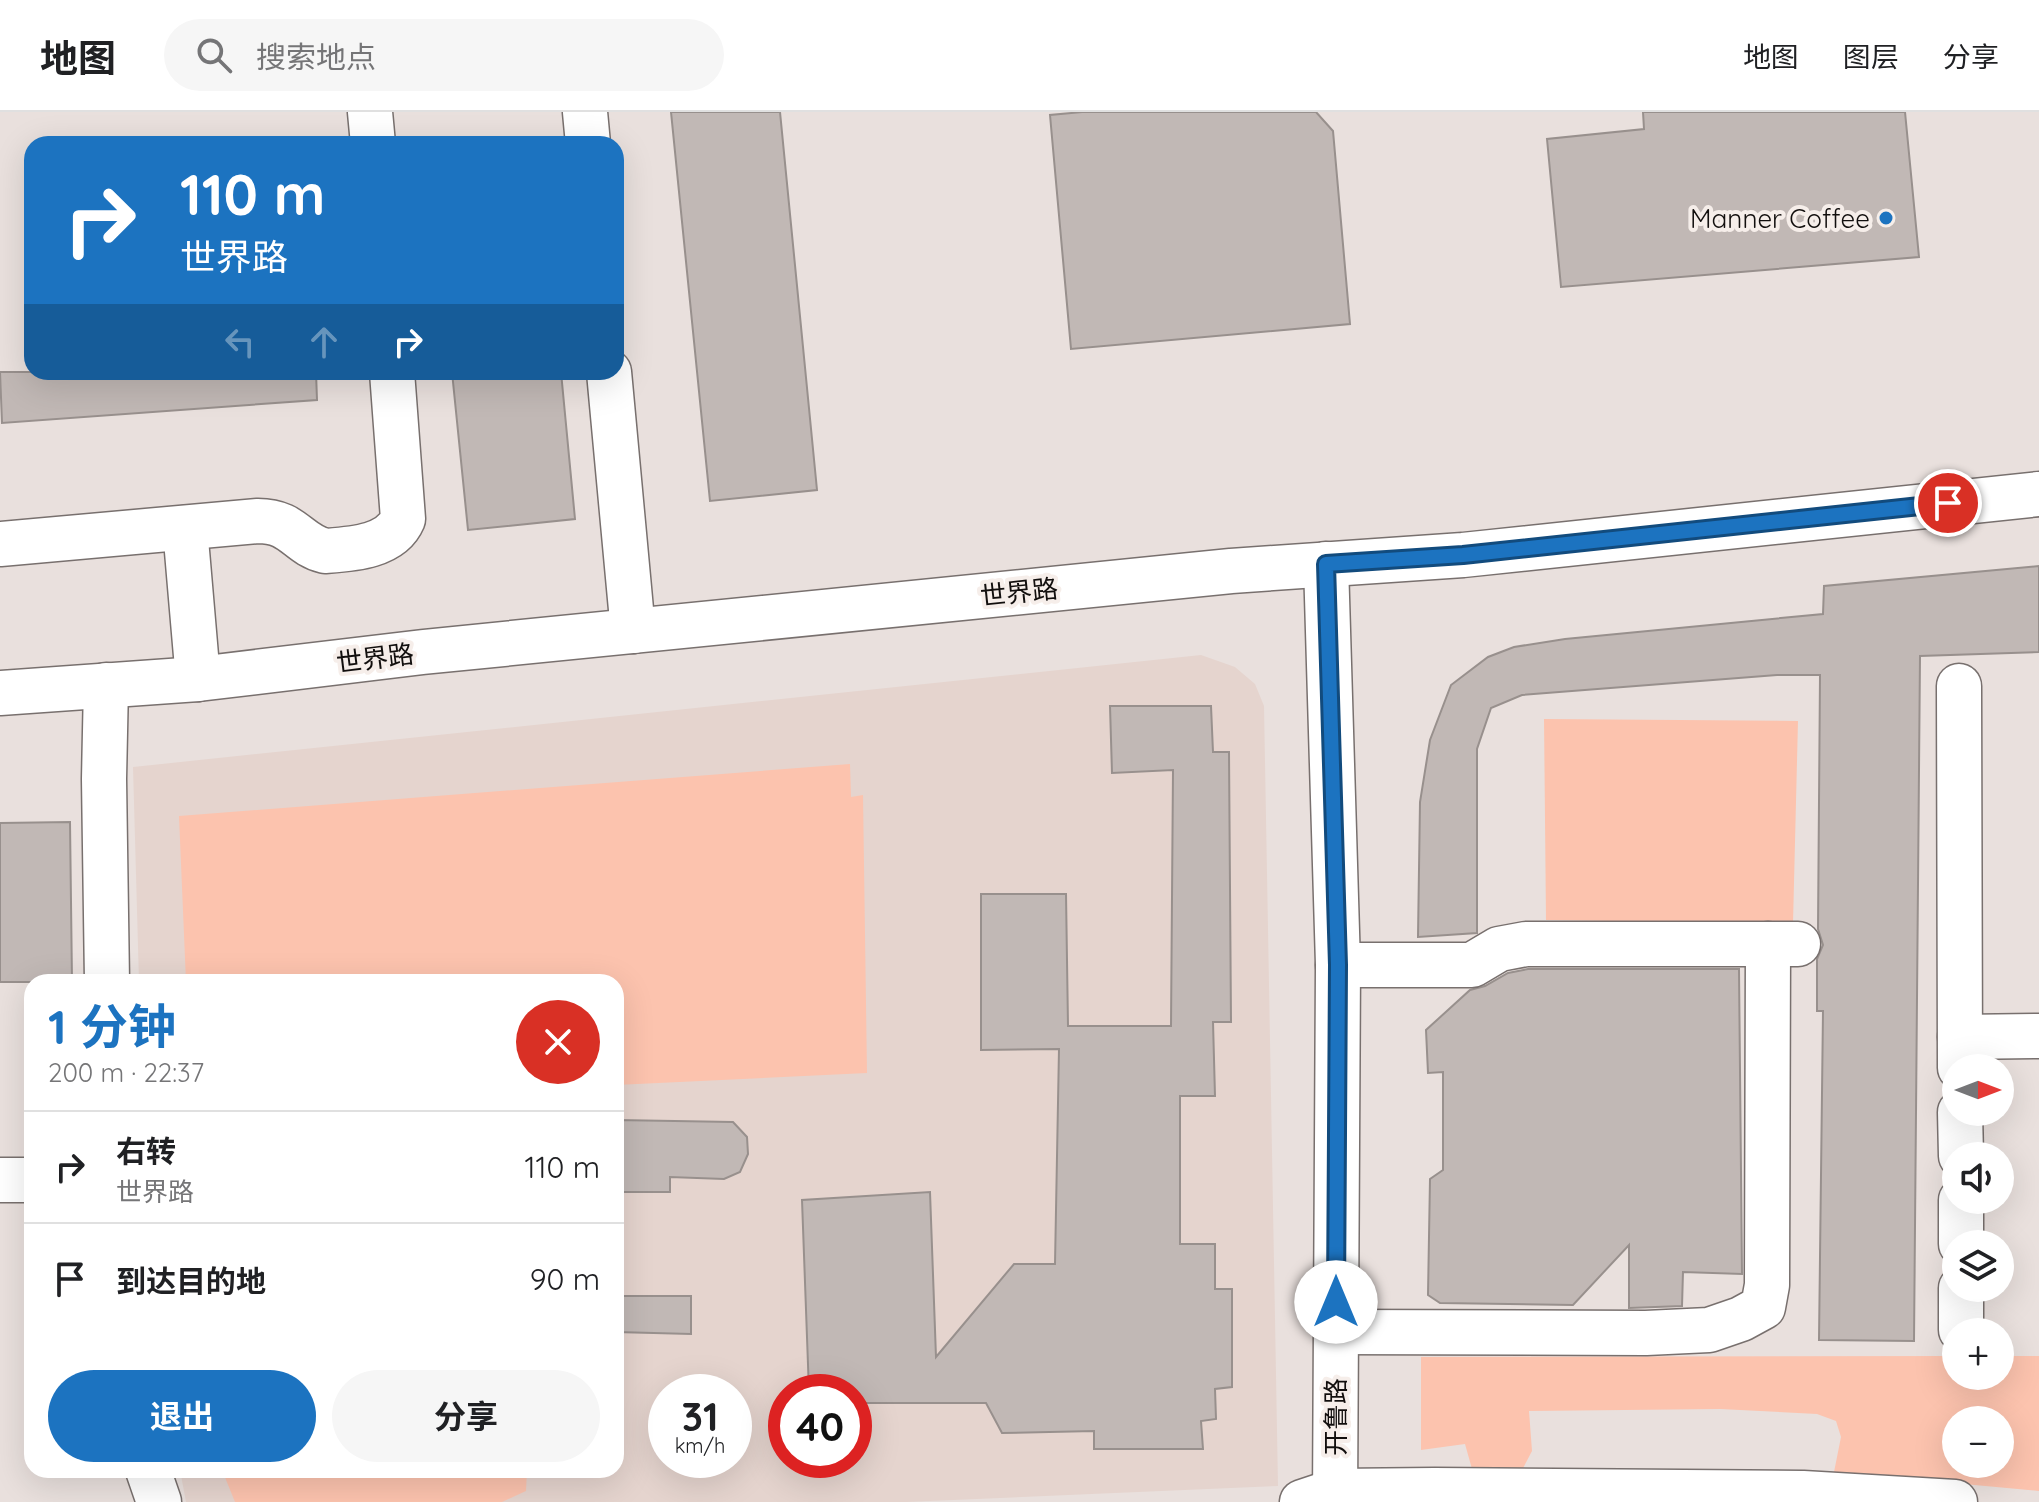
<!DOCTYPE html>
<html lang="zh">
<meta charset="utf-8">
<style>
body{margin:0;font-family:Quicksand,"Noto Sans SC",sans-serif;background:#f6f6f6;color:#202124;height:100vh;display:flex;flex-direction:column;font-size:30px;white-space:nowrap}
*{box-sizing:border-box;margin:0}
p{font-size:26px;color:#757577}
.icon{flex:none;width:44px;height:44px;fill:none;stroke:currentColor;stroke-width:2;stroke-linecap:round;stroke-linejoin:round}
.map{position:relative;flex:1;overflow:hidden}
.details{position:absolute;left:24px;top:862px;width:600px;height:504px;display:flex;flex-direction:column;background:#fff;border-radius:24px;box-shadow:0 8px 32px #0002}
.details>*{flex:none}
.top-card{position:absolute;left:24px;top:24px;width:600px;height:244px;border-radius:24px;box-shadow:0 8px 32px #0002;background:#1c73c0;color:#fff;overflow:hidden}
.needle{width:52px;rotate:90deg}
.buttons{position:absolute;left:1942px;top:942px;display:grid;gap:16px}
.buttons a{display:grid;place-items:center;width:72px;height:72px;border-radius:50%;background:#fff;box-shadow:0 8px 32px #0002;font-size:40px}
.speed{position:absolute;left:648px;top:1262px;display:flex;gap:16px;font-size:40px;font-weight:700;text-align:center}
.speed>*{display:grid;place-content:center;width:104px;height:104px;border-radius:50%;background:#fff;box-shadow:0 8px 32px #0002;line-height:1}
.speed small{font-size:20px;font-weight:400}
.speed .limit{border:12px solid #d22;background:#fff;color:#111}
.pin{position:absolute;display:grid;place-items:center;width:68px;height:68px;color:#fff;margin:-34px;border:4px solid #fff;border-radius:50%;box-shadow:0 2px 8px #0007}
.me{position:absolute;width:88px;margin:-44px;rotate:0deg;stroke-linejoin:round;filter:drop-shadow(0 0 6px #0008)}
.turn{display:flex;align-items:center;gap:28px;height:168px;padding:0 24px;font-size:36px}
.turn .icon{width:104px;height:104px;stroke-width:2.5}
.turn b{display:block;font-size:56px;line-height:68px}
.lanes{display:flex;align-items:center;height:76px;padding:0 24px;background:#0003;justify-content:center;gap:40px;direction:ltr}
.lanes .off{opacity:.35}
.round{display:grid;place-items:center;flex:none;width:84px;height:84px;border-radius:42px;background:#f6f6f6}
.summary{display:flex;align-items:center;justify-content:space-between;height:136px;padding:0 24px}
h1{font-size:48px;font-weight:700;line-height:60px;color:#1c73c0}
.primary-button{display:flex;gap:16px;margin-top:auto;padding:16px 24px}
.primary-button a{flex:1;height:92px;border-radius:48px;background:#1c73c0;color:#fff;font-size:32px;font-weight:700;line-height:92px;text-align:center}
.primary-button a+a{background:#f6f6f6;color:#202124}
ul{padding:0;list-style:none}
li{display:flex;align-items:center;gap:24px;height:112px;padding:0 24px;border-top:2px solid #e0e0e0}
li div{flex:1}
li b{display:block;font-size:30px}
li em{font-style:normal}
header{display:flex;align-items:center;gap:48px;box-sizing:border-box;height:112px;padding:0 40px;background:#fff;border-bottom:2px solid #e0e0e0}
header strong{font-size:38px}
nav{display:flex;gap:44px;margin-inline-start:auto;font-size:28px}
.search{width:560px;height:72px;background:#f6f6f6;display:flex;align-items:center;gap:20px;box-sizing:border-box;padding:0 28px;border-radius:44px;color:#757577;font-size:30px}
.map>svg:first-child{display:block}
</style>
<header>
<strong>地图</strong>
<div class="search"><svg class="icon" aria-label="search" viewBox="0 0 24 24"><circle cx="10" cy="10" r="6"/><path d="M15 15l6 6"/></svg>搜索地点</div>
<nav><a>地图</a><a>图层</a><a>分享</a></nav>
</header>
<div class="map">
<svg width="2039" height="1390" viewBox="0 0 2039 1390">
<rect width="100%" height="100%" fill="#e9e0dd"/>
<path fill="#e5d4ce" fill-rule="evenodd" d="M1201,543L1235,555L1255,572L1264,594L1278,1374L906,1390H186L180,1358H616V870H139L133,655ZM666,1280H734V1348H666ZM786,1280H854V1348H786Z"/>
<g fill="#fcc3ae" fill-rule="evenodd">
<path d="M1544,607L1798,609L1793,812L1546,808Z"/>
<path d="M850,652L851,685L863,683L867,961L616,973V870H186L179,704Z"/>
<path d="M1956,1244V1264H2000V1244H2039V1379L1834,1360L1841,1325L1836,1309L1817,1302L1720,1297L1529,1299L1532,1339L1520,1362L1474,1364L1465,1332L1421,1338V1245ZM1956,1308H2000V1352H1956Z"/>
<path d="M222,1358H527L526,1379L502,1390H235Z"/>
</g>
<g fill="#c1b8b5" stroke="#98908d" stroke-width="2">
<path d="M671,0H780L817,378L710,389Z"/>
<path d="M1082,0H1316L1333,19L1350,212L1071,237L1050,3Z"/>
<path d="M1643,0H1905L1919,145L1561,175L1547,27L1644,17Z"/>
<path d="M0,260H316L317,288L2,311Z"/>
<path d="M452,260H561L575,407L468,418Z"/>
<path d="M2039,454V540L1920,544L1914,1229L1819,1228L1823,899H1817V847L1823,833L1818,817L1820,563H1777L1522,583L1491,596L1477,637V821L1418,825L1420,690L1430,628L1451,573L1488,545L1514,535L1565,527L1823,502L1824,474Z"/>
<path d="M1110,594H1211L1213,640H1229L1231,910H1213L1215,984H1180V1132H1215V1177H1232V1275L1215,1277L1216,1307L1201,1309L1203,1337H1094V1319L1002,1321L986,1291H854V1280H809L802,1088L930,1080L936,1245L1014,1152H1055L1059,937L981,938V782H1066L1068,914H1171L1173,658L1112,661Z"/>
<path d="M70,710L72,870H0V711Z"/>
<path d="M1528,857H1739L1742,1162L1683,1160L1682,1194L1629,1196V1133L1573,1193L1440,1191L1428,1183L1430,1067L1443,1058V960L1428,961L1426,918L1470,878L1485,874L1508,861Z"/>
<path d="M616,1008L733,1010L747,1025L748,1042L740,1060L724,1067L670,1065V1080H616Z"/>
<path d="M616,1184H691V1222L616,1220Z"/>
</g>
<g fill="none" stroke-linecap="round" stroke-linejoin="round">
<defs>
<g id="minor">
<path d="M370,0L373,32"/>
<path d="M585,0L588,32"/>
<path d="M609,260L633,519"/>
<path d="M185,416L198,567"/>
<path d="M0,432L258,409C294,409 297,432 325,439C352,437 391,435 403,407L392,260"/>
<path d="M1326,452L1338,853L1335,1390"/>
<path d="M106,573L104,667L107,870"/>
<path d="M1959,574L1960,956"/>
<path d="M0,581L198,567L423,540L1231,459L1463,443L2039,382"/>
<path d="M1338,853H1472L1499,837L1526,832H1798"/>
<path d="M1960,925L2039,924"/>
<path d="M1960,1000L1961,1044"/>
<path d="M0,1068H32"/>
<path d="M1961,1088V1132"/>
<path d="M1961,1176V1218"/>
<path d="M1336,1220L1646,1221L1709,1218L1741,1207L1763,1195L1767,1173L1768,832"/>
<path d="M148,1358L159,1390"/>
<path d="M1302,1390L1335,1379L1435,1378L1803,1381L1955,1390"/>
</g>
</defs>
<use href="#minor" stroke="#78706e" stroke-width="47"/>
<use href="#minor" stroke="#fff" stroke-width="44"/>
</g>
<g fill="none" stroke-linecap="round" stroke-linejoin="round">
<defs>
<path id="route" d="M1336,1190L1338,853L1326,452L1463,443L1948,391"/>
</defs>
<use href="#route" stroke="#124b7d" stroke-width="20"/>
<use href="#route" stroke="#1c73c0" stroke-width="14"/>
</g>
<circle fill="#1c73c0" stroke="#f6eeea" stroke-width="3" cx="1886" cy="106" r="8"/>
<g text-anchor="middle" dominant-baseline="central" stroke-width="8" stroke-linejoin="round" paint-order="stroke">
<g font-size="26" fill="#120f0e" stroke="#f6eeea" text-anchor="end">
<text x="1870" y="106">Manner Coffee</text>
</g>
<g font-size="26" fill="#120f0e" stroke="#f6eeea">
<text transform="translate(1019 480) rotate(-6)">世界路</text>
<text transform="translate(375 546) rotate(-7)">世界路</text>
<text transform="translate(1335 1305) rotate(-90)">开鲁路</text>
</g>
</g>
</svg>
<div class="buttons">
<a><svg class="needle" viewBox="-14 -14 28 28"><path d="M0-13l5 13h-10z" fill="#e53935"/><path d="M0 13l5-13h-10z" fill="#757577"/></svg></a>
<a><svg class="icon" aria-label="sound" viewBox="0 0 24 24"><path d="M4 9h4l5-4v14l-5-4H4zM17 9q2 3 0 6"/></svg></a>
<a><svg class="icon" aria-label="layers" viewBox="0 0 24 24"><path d="M12 4l9 5-9 5-9-5zM3 14l9 5 9-5"/></svg></a>
<a>+</a>
<a>−</a>
</div>
<div class="speed"><div>31<small>km/h</small></div><div class="limit">40</div></div>
<div class="pin" style="left:1948px;top:391px;background:#d93025"><svg class="icon" aria-label="arrive" viewBox="0 0 24 24"><path d="M6 21V4h12l-3 4 3 4H6"/></svg></div>
<svg class="me" style="left:1336px;top:1190px" viewBox="-20 -20 40 40"><circle r="19" fill="#fff"/><path d="M0-13L10 11 0 6-10 11z" fill="#1c73c0"/></svg>
<div class="top-card">
<div class="turn"><svg class="icon" aria-label="right" viewBox="0 0 24 24"><path d="M7 20v-9h11M14 6l5 5-5 5"/></svg><div><b>110 m</b>世界路</div></div>
<div class="lanes"><svg class="icon off" aria-label="left" viewBox="0 0 24 24"><path d="M17 20v-9H6M10 6l-5 5 5 5"/></svg><svg class="icon off" aria-label="ahead" viewBox="0 0 24 24"><path d="M12 20V5M6 11l6-6 6 6"/></svg><svg class="icon" aria-label="right" viewBox="0 0 24 24"><path d="M7 20v-9h11M14 6l5 5-5 5"/></svg></div>
</div>
<section class="details">
<div class="summary"><div><h1>1 分钟</h1><p>200 m · 22:37</p></div><a class="round" style="background:#d93025;color:#fff"><svg class="icon" aria-label="close" viewBox="0 0 24 24"><path d="M6 6l12 12M18 6L6 18"/></svg></a></div>
<ul>
<li><svg class="icon" aria-label="right" viewBox="0 0 24 24"><path d="M7 20v-9h11M14 6l5 5-5 5"/></svg><div><b>右转</b><p>世界路</p></div><em>110 m</em></li>
<li><svg class="icon" aria-label="arrive" viewBox="0 0 24 24"><path d="M6 21V4h12l-3 4 3 4H6"/></svg><div><b>到达目的地</b></div><em>90 m</em></li>
</ul>
<div class="primary-button"><a>退出</a><a>分享</a></div>
</section>
</div>
